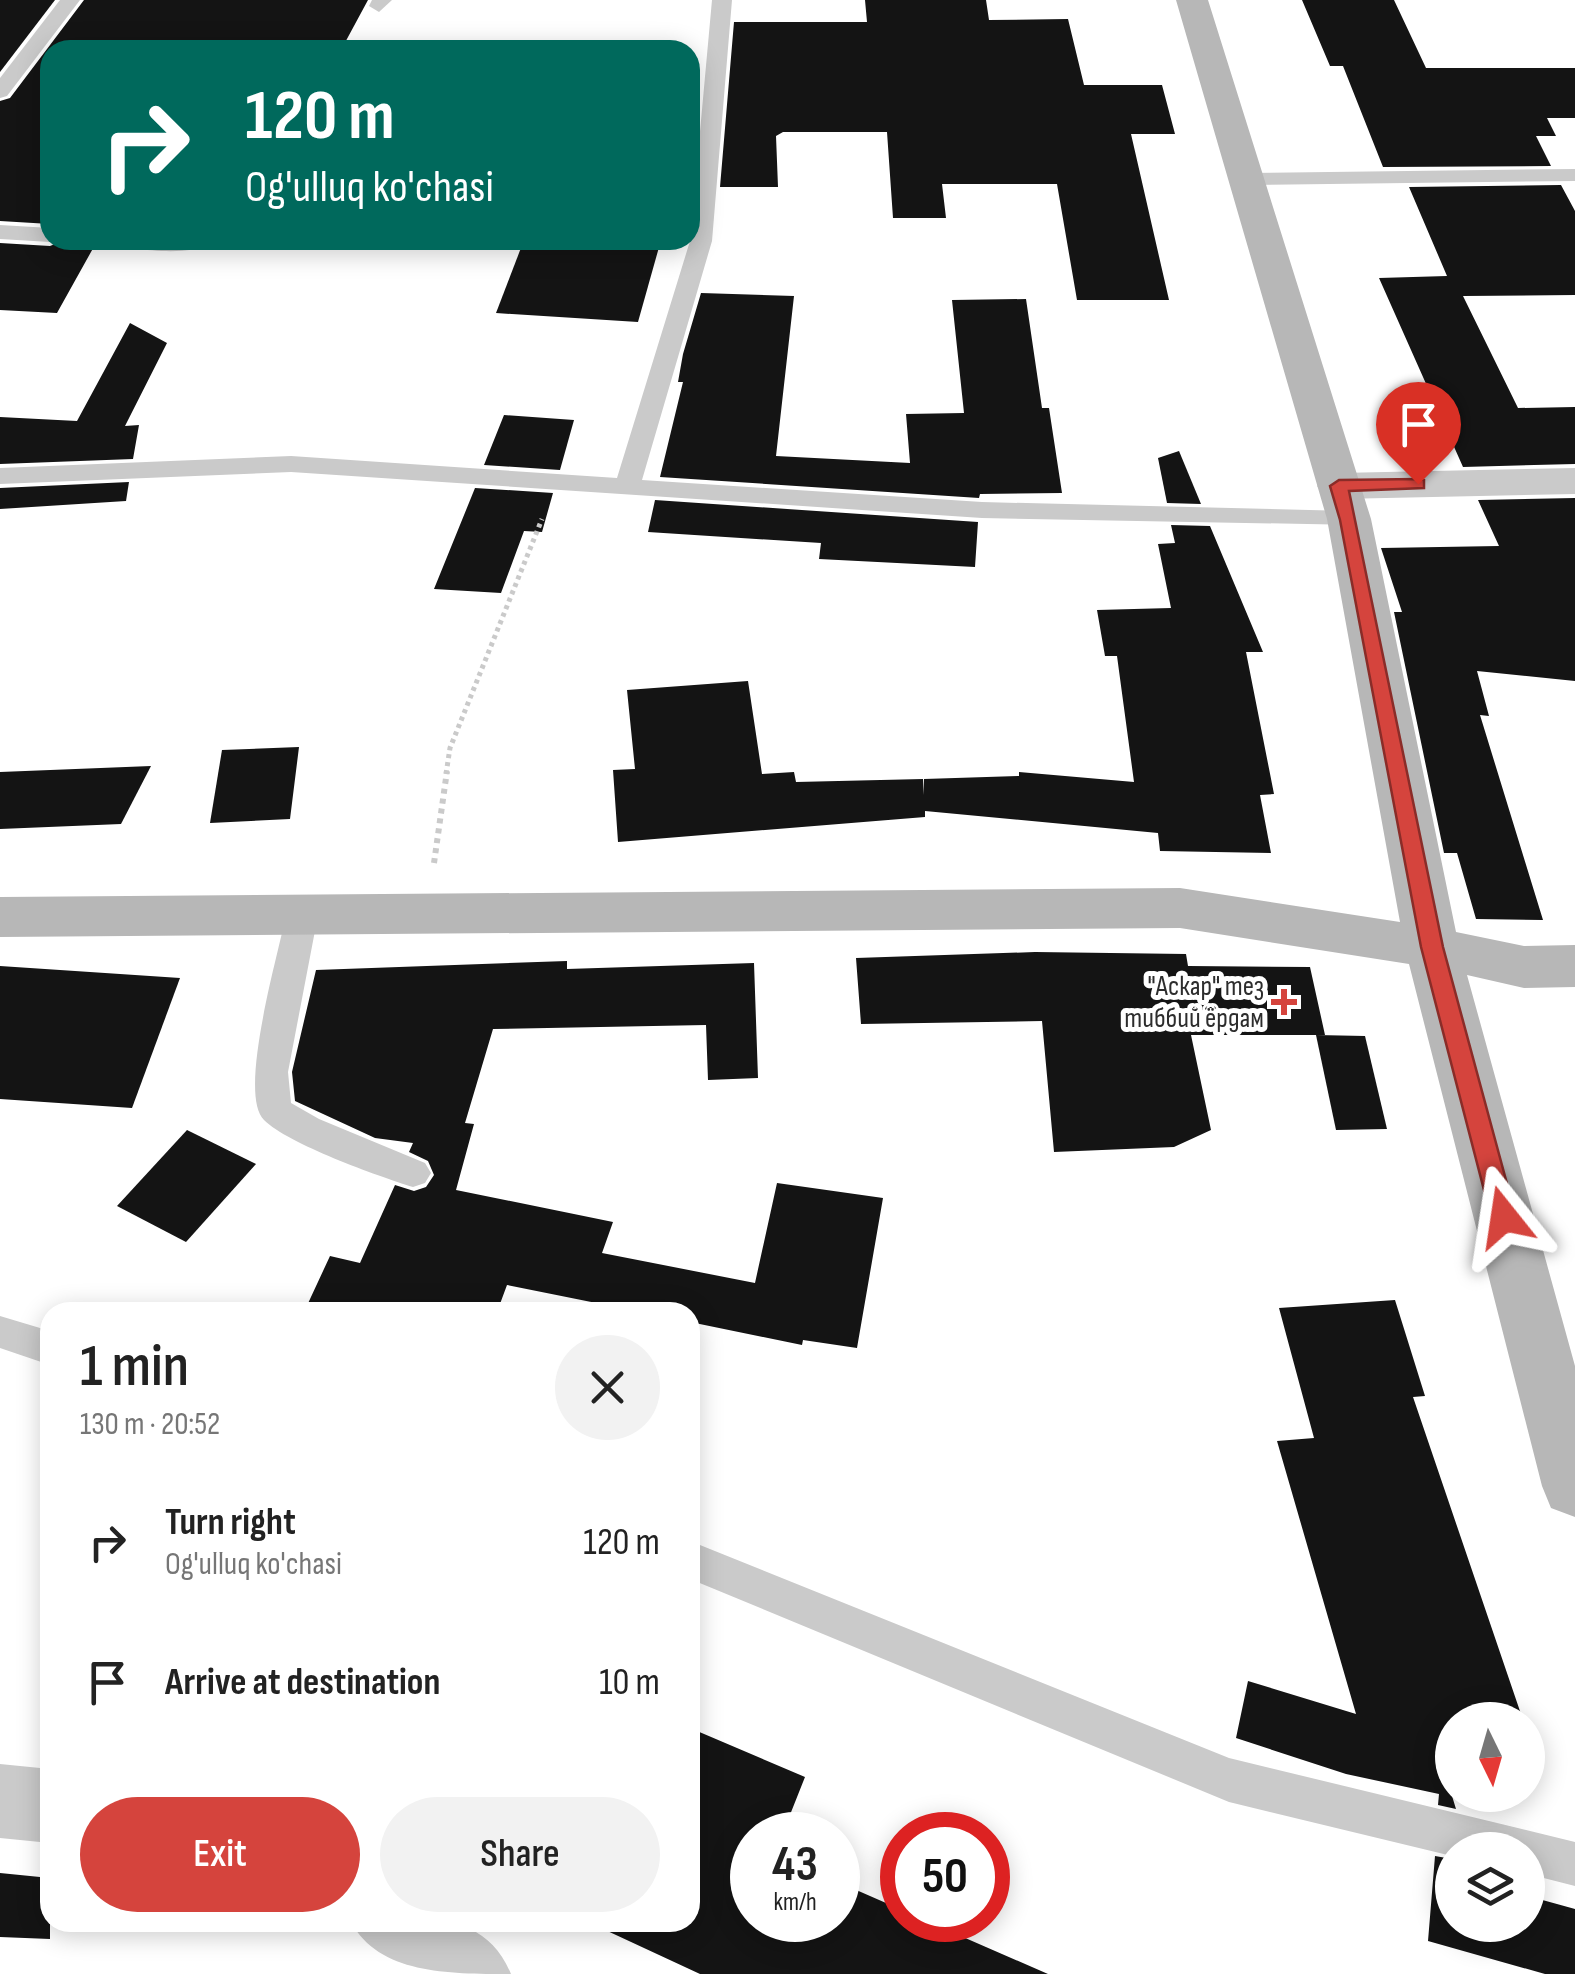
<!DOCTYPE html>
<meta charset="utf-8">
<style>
body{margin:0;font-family:"Sofia Sans Condensed",sans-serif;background:#f2f2f2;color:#222;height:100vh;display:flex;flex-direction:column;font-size:38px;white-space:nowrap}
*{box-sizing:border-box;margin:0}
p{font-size:32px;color:#767676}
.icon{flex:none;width:55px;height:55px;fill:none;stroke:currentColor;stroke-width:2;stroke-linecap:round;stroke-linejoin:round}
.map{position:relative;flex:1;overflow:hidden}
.panel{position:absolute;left:40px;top:1302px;width:660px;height:630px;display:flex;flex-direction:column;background:#fff;border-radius:30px;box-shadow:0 5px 25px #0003}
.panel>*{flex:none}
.banner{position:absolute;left:40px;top:40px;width:660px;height:210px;border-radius:30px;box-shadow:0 5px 25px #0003;background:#00695c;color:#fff;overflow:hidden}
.needle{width:65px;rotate:175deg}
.buttons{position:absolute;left:1435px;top:1702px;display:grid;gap:20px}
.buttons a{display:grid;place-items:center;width:110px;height:110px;border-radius:50%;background:#fff;box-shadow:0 5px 25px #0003;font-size:50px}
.speed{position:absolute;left:730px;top:1812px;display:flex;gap:20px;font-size:50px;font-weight:700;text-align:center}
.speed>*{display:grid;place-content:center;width:130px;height:130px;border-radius:50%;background:#fff;box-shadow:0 5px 25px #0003;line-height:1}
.speed small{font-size:25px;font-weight:400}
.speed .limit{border:15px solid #d22;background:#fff;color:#111}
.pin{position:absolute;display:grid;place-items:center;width:85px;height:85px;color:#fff;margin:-102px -42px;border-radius:50% 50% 50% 0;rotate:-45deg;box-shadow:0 0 10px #0007}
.pin .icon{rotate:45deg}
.me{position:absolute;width:110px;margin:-55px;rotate:345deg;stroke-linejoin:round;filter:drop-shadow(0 0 8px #0008)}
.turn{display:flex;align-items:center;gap:35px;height:210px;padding:0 40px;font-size:45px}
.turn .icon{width:130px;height:130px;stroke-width:2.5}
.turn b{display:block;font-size:70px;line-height:85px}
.round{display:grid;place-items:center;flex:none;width:105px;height:105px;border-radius:52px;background:#f2f2f2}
.overview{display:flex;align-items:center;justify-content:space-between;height:170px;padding:0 40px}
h1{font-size:60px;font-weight:600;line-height:75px}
.action{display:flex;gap:20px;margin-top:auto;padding:20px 40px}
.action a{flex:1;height:115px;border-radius:60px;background:#d5443d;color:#fff;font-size:40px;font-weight:600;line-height:115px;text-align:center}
.action a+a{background:#f2f2f2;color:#222}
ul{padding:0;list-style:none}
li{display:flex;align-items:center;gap:30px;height:140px;padding:0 40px}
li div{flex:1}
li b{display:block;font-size:38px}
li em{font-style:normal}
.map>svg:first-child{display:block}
</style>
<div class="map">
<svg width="1575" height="1974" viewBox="0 0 1575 1974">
<rect width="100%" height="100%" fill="#fff"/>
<g fill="#141414">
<path d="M0,0H55L0,72Z"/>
<path d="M84,0H368L341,50H50V224L0,221V101L10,98Z"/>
<path d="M865,0H986L989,20L1068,19L1084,85H1162L1175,134H1131L1169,300H1077L1057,184H942L946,218H893L887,132H783L776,136L778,187H720L734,22H867Z"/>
<path d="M1302,0H1394L1426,68H1575V118H1547L1556,136H1536L1551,166L1383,167L1343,66H1330Z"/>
<path d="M1561,185L1575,211V295L1463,296L1518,408L1575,407V464L1463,467L1379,278L1447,276L1409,187Z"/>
<path d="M524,240H661L638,322L496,313Z"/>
<path d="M60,242L96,243L57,313L0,310V243L50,246Z"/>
<path d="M701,293L794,296L776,456L910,463L906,414L964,413L952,300L1026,299L1042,408H1049L1062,493L980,494L979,498L660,477L683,382H678L683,354Z"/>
<path d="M130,323L167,343L125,426L139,425L133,459L0,464V417L77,421Z"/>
<path d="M504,415L574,420L560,470L484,465Z"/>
<path d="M1179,451L1201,504L1167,503L1158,458Z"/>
<path d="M129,482L126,501L0,509V488Z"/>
<path d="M475,488L553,493L542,532L524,531L501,593L434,589Z"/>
<path d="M1575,498V681L1477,671L1489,716L1480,715L1543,920L1476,919L1457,853H1444L1394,612H1402L1381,548L1499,546L1478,500Z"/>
<path d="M655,500L978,522L975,567L819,559L821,543L648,532Z"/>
<path d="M1171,525L1210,526L1263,652H1246L1274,794L1260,795L1271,853L1160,851L1158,833L925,811V817L618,842L613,770L635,769L627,690L748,681L762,774L794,772L796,782L923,779L924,795V779L1019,776V772L1134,782L1117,656H1105L1097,610L1171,608L1158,544L1175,543Z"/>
<path d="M299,747L290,819L210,823L222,750Z"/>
<path d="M151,766L121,824L0,829V772Z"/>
<path d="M1035,952L1186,954L1188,966L1310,967L1325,1035H1191L1211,1130L1174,1147L1054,1152L1042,1021L861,1024L856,958Z"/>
<path d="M567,961V969L754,963L758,1078L708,1080L706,1025L493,1029L465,1123L474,1124L456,1190L613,1222L602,1253L755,1283L777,1183L883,1198L857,1348L803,1340L802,1345L690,1322V1312H641L507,1285L497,1312H304L330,1256L360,1263L395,1185L414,1191L426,1187L434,1175L428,1161L409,1152L413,1143L375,1138L295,1101L292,1072L316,970Z"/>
<path d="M0,966L180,978L132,1108L0,1099Z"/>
<path d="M1316,1035L1365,1036L1387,1129L1336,1130Z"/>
<path d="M187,1130L256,1164L186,1242L117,1206Z"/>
<path d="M1395,1300L1425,1396L1413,1397L1523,1720H1452V1752L1439,1753L1456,1809L1438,1805L1439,1794L1346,1774L1236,1738L1248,1681L1356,1714L1277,1441L1314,1438L1279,1308Z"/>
<path d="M690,1728L805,1777L782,1835H752V1920H838V1882L902,1910V1920H924L1048,1974H700L588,1922H690Z"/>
<path d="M1435,1856L1452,1859V1925H1528V1896L1575,1909V1974H1545L1428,1941Z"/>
<path d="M0,1873L50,1878V1939L0,1937Z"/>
</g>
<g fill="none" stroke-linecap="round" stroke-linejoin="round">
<path stroke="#cacaca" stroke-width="5" stroke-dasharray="4 4" stroke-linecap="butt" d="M446,774L450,748L542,519"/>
<path stroke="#cacaca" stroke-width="6" stroke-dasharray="5 5" stroke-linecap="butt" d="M434,863L447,771"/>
<g fill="#cacaca" fill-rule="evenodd">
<path d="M60,0H80L7,96L0,98V78Z"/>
<path d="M372,0H392L379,12L369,6Z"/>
<path d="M712,0H732L712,241L642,480L982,502L1349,511L1358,513L1362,519L1358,525L982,518L291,472L0,484V468L291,456L617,478L690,241Z"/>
<path d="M1575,169V181L1244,185L1233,179L1244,173Z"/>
<path d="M0,225L50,228V240H57L50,242L0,239Z"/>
<path d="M111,240H200L204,245C193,256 122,251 111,240Z"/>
<path d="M302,903L313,907L318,915L288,1072L291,1103L319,1119L425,1163L431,1173L425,1183L413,1187C378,1176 288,1144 264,1120C237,1094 279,952 286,915L291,907Z"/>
<path d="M0,1316L50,1331V1365L0,1348Z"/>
<path d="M690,1541L1229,1758L1575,1842V1886L1528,1874V1850H1452V1856L1229,1802L690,1579Z"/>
</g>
<g fill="#cacaca" fill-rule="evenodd">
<path d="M1575,468V494L1339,499L1324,495L1317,486L1324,477L1339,473Z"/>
<path d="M0,1764L50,1769V1843L0,1838Z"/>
<path d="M351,1922C415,1922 482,1904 511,1974C448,1974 379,1974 351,1922Z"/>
</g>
<path fill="#b7b7b7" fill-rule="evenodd" d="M1176,0H1208L1371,519L1456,932L1524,946L1575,945V987L1524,988L1467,975L1575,1366V1517L1551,1508L1542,1486L1409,964L1180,928L0,937V897L1180,888L1400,922L1327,519Z"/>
</g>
<path fill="#d5443d" stroke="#8a2c28" stroke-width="2.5" d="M1418,479L1424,480V488L1349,491L1443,947L1516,1217L1504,1227L1491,1217L1421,947L1340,520L1330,486L1339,480Z"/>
<path fill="#d5443d" stroke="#fff" stroke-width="4" d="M1279 987h10v10h10v10h-10v10h-10v-10h-10v-10h10z"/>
<g text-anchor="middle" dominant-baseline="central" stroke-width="10" stroke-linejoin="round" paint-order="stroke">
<g font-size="28" fill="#2d2d2d" stroke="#fff" text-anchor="end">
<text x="1264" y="986">"Аскар" тез<tspan x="1264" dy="32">тиббий ёрдам</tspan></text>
</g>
</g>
</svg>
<div class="buttons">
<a><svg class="needle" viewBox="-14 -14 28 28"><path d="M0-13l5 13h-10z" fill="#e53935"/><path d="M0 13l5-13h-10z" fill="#767676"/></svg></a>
<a><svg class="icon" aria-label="layers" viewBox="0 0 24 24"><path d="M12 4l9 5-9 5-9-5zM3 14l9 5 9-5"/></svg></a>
</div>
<div class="speed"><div>43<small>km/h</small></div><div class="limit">50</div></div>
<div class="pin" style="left:1418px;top:484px;background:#d93025"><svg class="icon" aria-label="arrive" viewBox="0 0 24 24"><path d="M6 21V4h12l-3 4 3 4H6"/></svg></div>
<svg class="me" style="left:1504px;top:1217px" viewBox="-20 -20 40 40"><path d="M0-17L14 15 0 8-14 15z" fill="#d5443d" stroke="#fff" stroke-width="4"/></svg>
<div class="banner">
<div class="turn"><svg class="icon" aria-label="right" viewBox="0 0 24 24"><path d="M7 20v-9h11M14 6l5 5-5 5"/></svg><div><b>120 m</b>Og'ulluq ko'chasi</div></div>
</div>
<section class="panel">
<div class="overview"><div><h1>1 min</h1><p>130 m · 20:52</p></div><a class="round"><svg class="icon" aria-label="close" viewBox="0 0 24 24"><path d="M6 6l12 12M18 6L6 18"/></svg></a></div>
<ul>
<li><svg class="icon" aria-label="right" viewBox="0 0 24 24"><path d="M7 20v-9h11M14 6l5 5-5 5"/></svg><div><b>Turn right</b><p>Og'ulluq ko'chasi</p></div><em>120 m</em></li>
<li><svg class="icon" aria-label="arrive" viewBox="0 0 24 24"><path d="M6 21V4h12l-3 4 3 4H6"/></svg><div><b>Arrive at destination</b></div><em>10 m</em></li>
</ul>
<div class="action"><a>Exit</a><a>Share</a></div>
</section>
</div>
